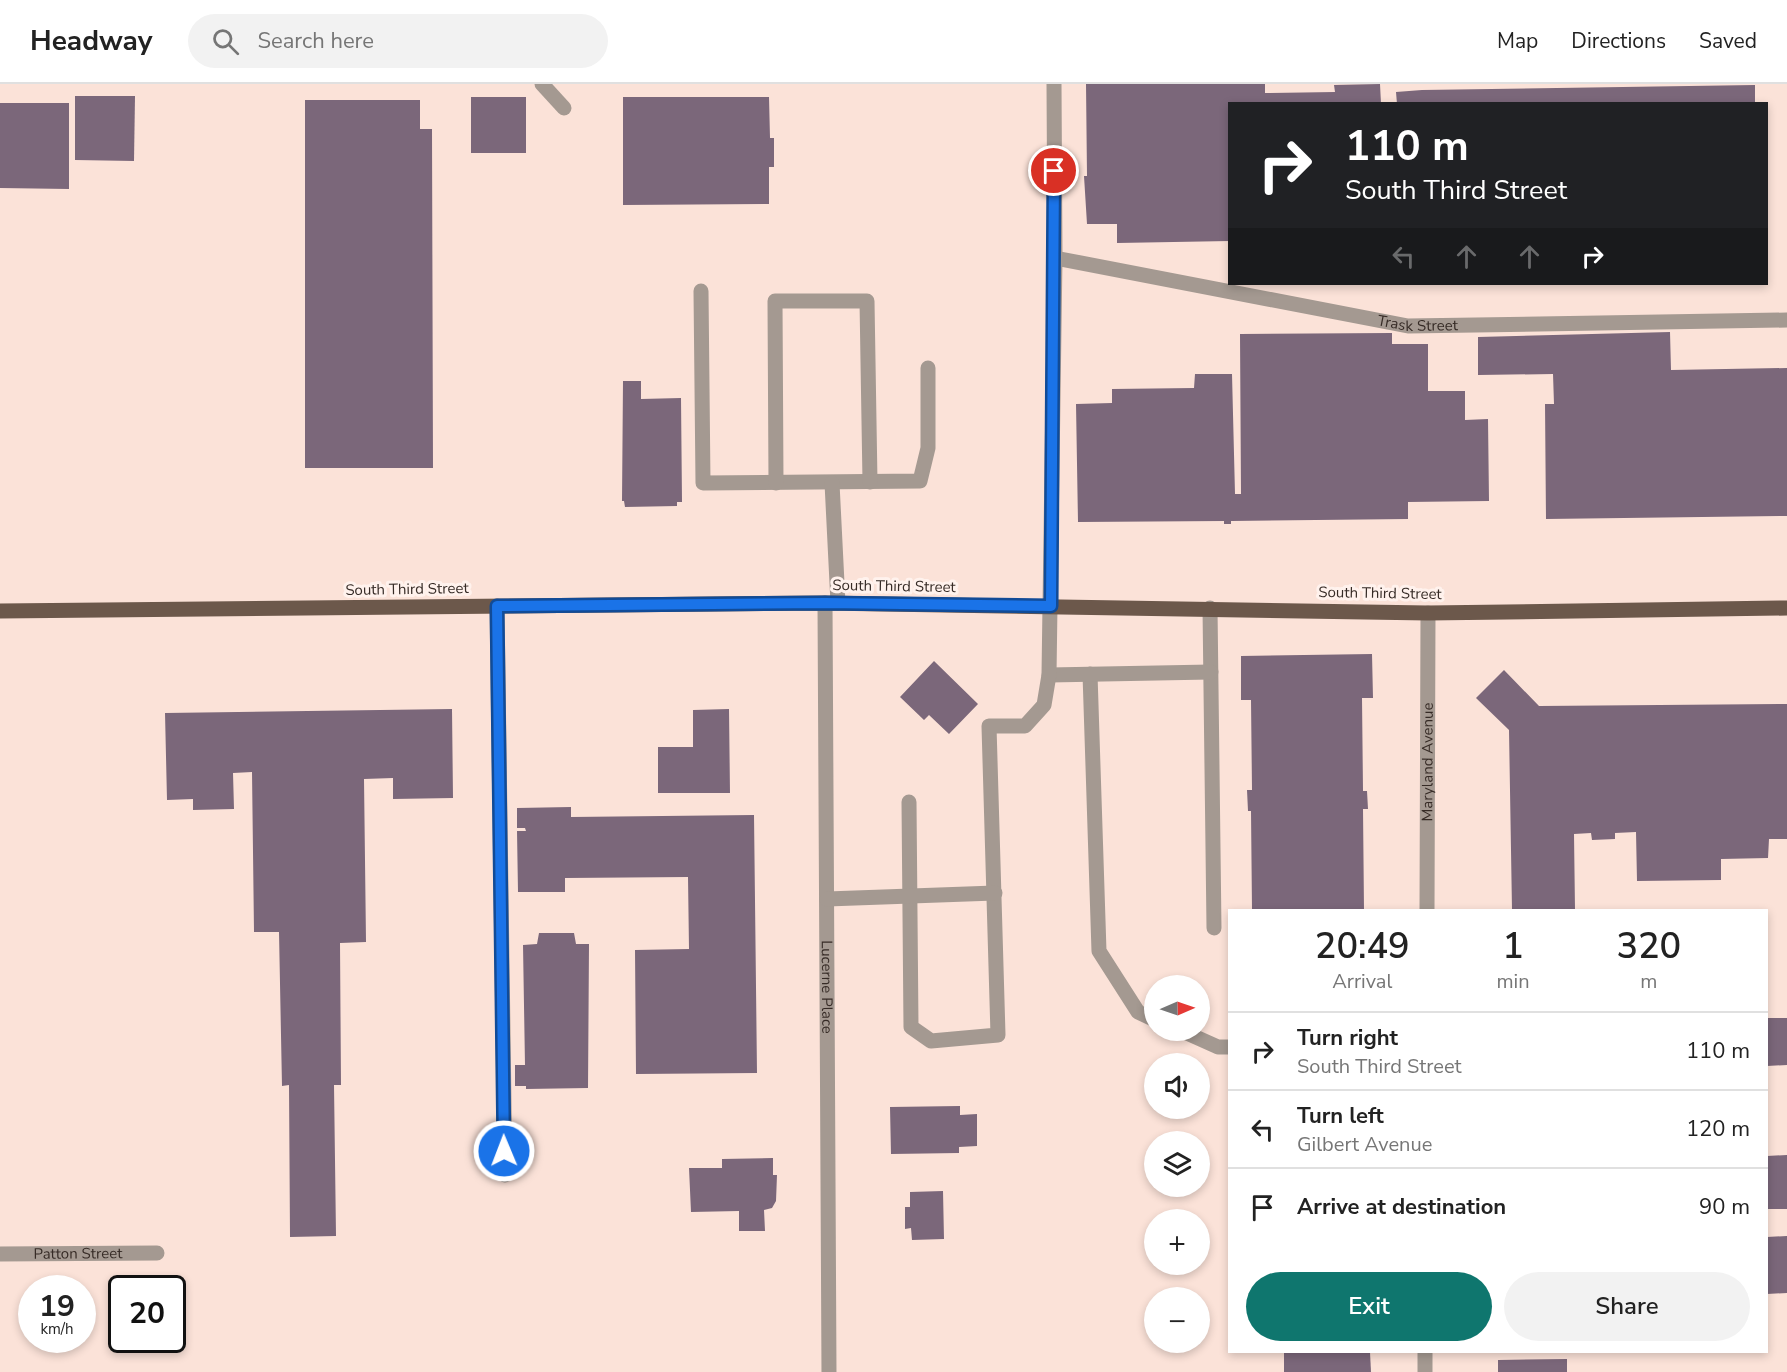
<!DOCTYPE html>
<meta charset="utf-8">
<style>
body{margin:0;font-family:"Nunito Sans",sans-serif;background:#f2f2f2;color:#222;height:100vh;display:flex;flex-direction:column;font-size:22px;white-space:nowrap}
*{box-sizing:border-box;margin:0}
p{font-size:20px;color:#767676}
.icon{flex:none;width:33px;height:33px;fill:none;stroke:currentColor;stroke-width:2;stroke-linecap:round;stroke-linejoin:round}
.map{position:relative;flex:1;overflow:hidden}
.panel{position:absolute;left:1228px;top:825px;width:540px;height:444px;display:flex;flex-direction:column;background:#fff;border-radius:0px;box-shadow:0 3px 9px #0003}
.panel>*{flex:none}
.hud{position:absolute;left:1228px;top:18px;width:540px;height:183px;border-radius:0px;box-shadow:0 3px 9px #0003;background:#202124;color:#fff;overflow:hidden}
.needle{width:39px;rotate:88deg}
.fabs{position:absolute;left:1144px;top:891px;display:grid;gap:12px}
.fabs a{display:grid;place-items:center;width:66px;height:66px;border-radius:50%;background:#fff;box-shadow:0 3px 9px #0003;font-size:30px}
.speed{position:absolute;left:18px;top:1191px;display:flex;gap:12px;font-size:30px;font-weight:700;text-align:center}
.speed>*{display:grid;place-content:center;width:78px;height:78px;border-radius:50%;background:#fff;box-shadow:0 3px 9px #0003;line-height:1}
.speed small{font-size:15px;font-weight:400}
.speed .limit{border:3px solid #111;border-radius:9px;background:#fff;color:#111}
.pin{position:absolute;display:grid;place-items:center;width:51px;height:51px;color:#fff;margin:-26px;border:3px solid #fff;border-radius:50%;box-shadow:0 2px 6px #0007}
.me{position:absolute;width:66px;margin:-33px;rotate:359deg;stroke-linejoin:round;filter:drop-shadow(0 0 4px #0008)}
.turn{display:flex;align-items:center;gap:21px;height:126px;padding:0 18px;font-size:27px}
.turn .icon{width:78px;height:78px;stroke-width:2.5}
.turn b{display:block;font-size:42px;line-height:51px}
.lanes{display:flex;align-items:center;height:57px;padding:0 18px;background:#0003;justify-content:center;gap:30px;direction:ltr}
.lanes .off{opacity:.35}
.eta{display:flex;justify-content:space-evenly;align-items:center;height:102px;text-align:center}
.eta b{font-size:36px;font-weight:600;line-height:42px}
.cta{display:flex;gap:12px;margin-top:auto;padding:12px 18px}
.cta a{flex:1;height:69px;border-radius:36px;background:#0f766e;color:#fff;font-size:24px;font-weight:600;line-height:69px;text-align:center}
.cta a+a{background:#f2f2f2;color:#222}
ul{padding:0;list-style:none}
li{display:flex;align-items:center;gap:18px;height:78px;padding:0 18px;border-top:2px solid #e0e0e0}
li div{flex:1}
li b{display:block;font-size:22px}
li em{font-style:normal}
header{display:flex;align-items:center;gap:36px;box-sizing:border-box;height:84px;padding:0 30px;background:#fff;border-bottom:2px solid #e0e0e0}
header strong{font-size:28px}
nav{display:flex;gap:33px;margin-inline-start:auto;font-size:21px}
.search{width:420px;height:54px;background:#f2f2f2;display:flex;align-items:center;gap:15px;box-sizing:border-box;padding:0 21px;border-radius:33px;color:#767676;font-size:22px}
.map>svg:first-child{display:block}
</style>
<header>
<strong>Headway</strong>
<div class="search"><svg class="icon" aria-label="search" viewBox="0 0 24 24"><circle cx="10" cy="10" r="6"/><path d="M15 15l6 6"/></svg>Search here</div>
<nav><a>Map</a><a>Directions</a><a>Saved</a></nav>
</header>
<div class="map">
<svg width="1787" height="1288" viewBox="0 0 1787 1288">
<rect width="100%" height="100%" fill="#fbe2d8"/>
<g fill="#7b677a">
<path d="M1086,0H1265V9L1335,8L1334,1L1380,0L1381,20H1230V157L1117,159V140H1087L1084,92H1087Z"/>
<path d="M1755,1V20H1397L1396,8L1422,6Z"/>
<path d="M75,12H135L134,77L75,76Z"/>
<rect x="471" y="13" width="55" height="56"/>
<path d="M623,13H769L770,54H774V83H769V120L623,121Z"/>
<path d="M305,16H420V45H432L433,384H305Z"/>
<path d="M0,19H69V105L0,104Z"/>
<path d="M1670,248L1671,286L1787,284V432L1546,435L1545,320H1554L1553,290L1478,291V253Z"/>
<path d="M1392,249V260H1428V307H1465V336L1488,335L1489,417L1408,418V435L1231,437V440H1224V437L1078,438L1076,320L1112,319V305L1194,304L1195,290H1232L1235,410H1241L1240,250Z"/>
<path d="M623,297H641V315L681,314L682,418H677V422L625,423L624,417H622Z"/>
<path d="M1372,570L1373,614H1362L1363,707H1367L1368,725H1363L1364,826H1252L1251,727H1248L1247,706H1252L1251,616H1241V572Z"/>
<path d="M934,577L978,620L949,650L929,631L924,636L900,613Z"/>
<path d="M1504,586L1539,622L1787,620V755H1769L1768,774L1721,775V796L1637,797L1636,748L1615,749V755L1592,756L1591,749L1574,750L1575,826H1512L1509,646L1476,614Z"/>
<path d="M452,625L453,714L393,715V694L364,695L366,858L340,859L341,1001H334L336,1152L290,1153L289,1001L282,1002L279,848H254L252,688L233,689L234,725L193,726V715L167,716L165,629Z"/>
<path d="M729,625L730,709H658V663H693V626Z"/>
<path d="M571,723V733L754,731L757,989L636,990L635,866L689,865L688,793L565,794V808H518L517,747H526L525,744H517V724Z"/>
<path d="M539,849H574L576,860H589L588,1004L526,1005V1002H515V981H525L523,861L537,860Z"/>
<path d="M1767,934H1787V981L1767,982Z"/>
<path d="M960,1022V1031L977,1030V1062L959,1063V1069L891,1070L890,1023Z"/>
<path d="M1787,1071V1125H1767V1072Z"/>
<path d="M773,1074V1091H777L776,1117L772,1124L764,1126L765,1147H739V1127L691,1128L689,1084H722V1075Z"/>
<path d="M943,1107L944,1155L912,1156L911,1144L905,1145V1123H910V1108Z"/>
<path d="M1787,1152V1209L1767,1210V1153Z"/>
<path d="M1284,1268H1370L1371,1288H1284Z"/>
<path d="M1567,1275V1288H1498V1276Z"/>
</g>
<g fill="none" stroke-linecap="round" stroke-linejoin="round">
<g stroke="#a49991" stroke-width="15">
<path d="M542,0L564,24"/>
<path id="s1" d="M1055,174L1408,242L1787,236"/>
<path d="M701,207L703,399L920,397L928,364V284"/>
<path d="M776,399L775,217H867L870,398"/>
<path d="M832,399L838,519"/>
<path id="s2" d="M825,519L829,1288"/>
<path d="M497,522L505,1091"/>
<path d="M1210,524L1214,844"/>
<path d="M1090,590L1099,867L1138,928L1155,936"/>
<path d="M1049,591L1211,588"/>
<path d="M909,718L911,943L931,957L998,951L989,642H1025L1044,621L1049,591L1055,174L1054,0"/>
<path d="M827,815L995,809"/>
<path id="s3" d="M1427,826L1428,529"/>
<path d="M1180,946L1218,963H1230"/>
<path id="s4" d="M0,1170L157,1169"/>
<path d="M1425,1288V1268"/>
</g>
<path stroke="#6c584b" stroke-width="15" d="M0,527L825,519L1428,529L1787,524"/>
</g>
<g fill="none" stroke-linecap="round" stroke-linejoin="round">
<defs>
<path id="route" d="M504,1067L497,522L825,519L1051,522L1054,87"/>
</defs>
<use href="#route" stroke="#114b97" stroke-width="15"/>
<use href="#route" stroke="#1a73e8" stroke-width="10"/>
</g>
<g text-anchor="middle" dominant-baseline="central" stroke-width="6" stroke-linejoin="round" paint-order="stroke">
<g font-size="15" fill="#362b26" stroke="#fff2ed">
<text stroke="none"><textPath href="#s1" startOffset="369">Trask Street</textPath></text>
<text transform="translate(894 502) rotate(1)">South Third Street</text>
<text transform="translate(407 505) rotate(-1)">South Third Street</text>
<text transform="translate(1380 509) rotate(1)">South Third Street</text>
<text stroke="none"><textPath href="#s3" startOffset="148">Maryland Avenue</textPath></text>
<text stroke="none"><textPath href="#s2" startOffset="384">Lucerne Place</textPath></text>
<text stroke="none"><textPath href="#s4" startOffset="78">Patton Street</textPath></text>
</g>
</g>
</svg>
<div class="fabs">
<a><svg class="needle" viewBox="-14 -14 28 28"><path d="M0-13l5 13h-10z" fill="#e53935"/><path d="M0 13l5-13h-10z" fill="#767676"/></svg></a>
<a><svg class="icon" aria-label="sound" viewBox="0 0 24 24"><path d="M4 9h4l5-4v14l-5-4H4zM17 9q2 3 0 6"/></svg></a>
<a><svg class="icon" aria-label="layers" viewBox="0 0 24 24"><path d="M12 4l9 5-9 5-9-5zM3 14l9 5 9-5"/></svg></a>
<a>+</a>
<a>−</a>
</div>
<div class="speed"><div>19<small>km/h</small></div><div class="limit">20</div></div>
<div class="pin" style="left:1054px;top:87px;background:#d93025"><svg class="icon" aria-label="arrive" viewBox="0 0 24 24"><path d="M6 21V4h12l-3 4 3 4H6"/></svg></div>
<svg class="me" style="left:504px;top:1067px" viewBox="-20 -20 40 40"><circle r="17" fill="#1a73e8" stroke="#fff" stroke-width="3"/><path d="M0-11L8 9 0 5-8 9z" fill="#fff"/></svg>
<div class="hud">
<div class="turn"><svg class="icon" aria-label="right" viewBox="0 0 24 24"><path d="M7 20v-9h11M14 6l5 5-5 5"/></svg><div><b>110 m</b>South Third Street</div></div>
<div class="lanes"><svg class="icon off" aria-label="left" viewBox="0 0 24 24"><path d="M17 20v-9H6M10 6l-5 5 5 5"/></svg><svg class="icon off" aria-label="ahead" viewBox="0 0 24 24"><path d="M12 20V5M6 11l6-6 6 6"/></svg><svg class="icon off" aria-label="ahead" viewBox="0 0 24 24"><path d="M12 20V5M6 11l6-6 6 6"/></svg><svg class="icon" aria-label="right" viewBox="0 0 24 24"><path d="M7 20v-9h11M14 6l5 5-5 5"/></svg></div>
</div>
<section class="panel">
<div class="eta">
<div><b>20:49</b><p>Arrival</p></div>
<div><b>1</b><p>min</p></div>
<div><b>320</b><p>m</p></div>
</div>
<ul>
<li><svg class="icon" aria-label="right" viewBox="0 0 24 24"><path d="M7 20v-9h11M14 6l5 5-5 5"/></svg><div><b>Turn right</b><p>South Third Street</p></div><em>110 m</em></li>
<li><svg class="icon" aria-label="left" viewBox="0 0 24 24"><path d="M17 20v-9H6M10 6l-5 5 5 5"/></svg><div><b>Turn left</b><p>Gilbert Avenue</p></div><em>120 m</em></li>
<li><svg class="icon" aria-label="arrive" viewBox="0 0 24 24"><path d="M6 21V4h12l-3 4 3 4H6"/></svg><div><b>Arrive at destination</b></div><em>90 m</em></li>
</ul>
<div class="cta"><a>Exit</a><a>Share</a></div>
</section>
</div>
